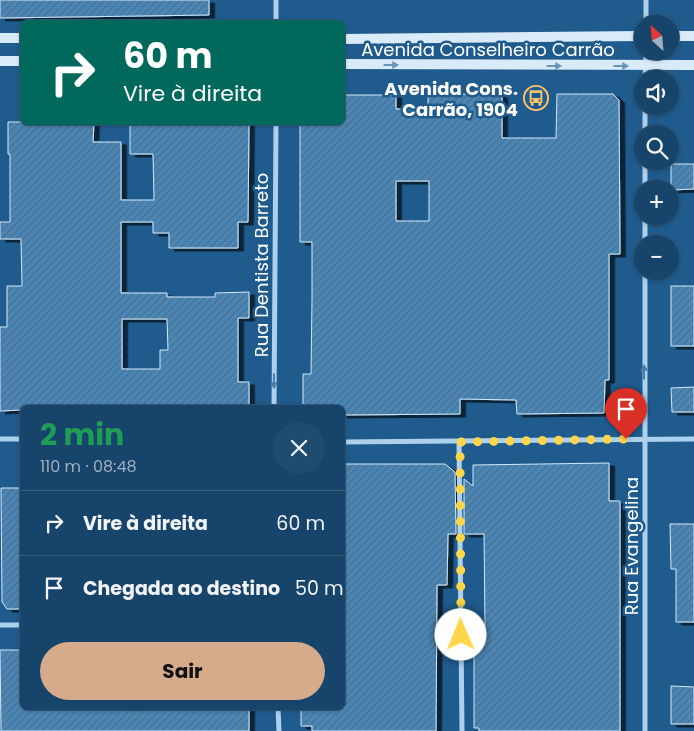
<!DOCTYPE html>
<html lang="pt">
<meta charset="utf-8">
<style>
body{margin:0;font-family:Poppins,sans-serif;background:#204b70;color:#f1f3f6;height:100vh;display:flex;flex-direction:column;font-size:19px;white-space:nowrap}
*{box-sizing:border-box;margin:0}
p{font-size:16px;color:#9eb0c1}
.icon{flex:none;width:28px;height:28px;fill:none;stroke:currentColor;stroke-width:2;stroke-linecap:round;stroke-linejoin:round}
.map{position:relative;flex:1;overflow:hidden}
.drawer{position:absolute;left:20px;top:405px;width:325px;height:305px;display:flex;flex-direction:column;background:#17446a;border-radius:8px;box-shadow:0 1px 4px #0004,0 0 0 1px #365c7e}
.drawer>*{flex:none}
.hud{position:absolute;left:20px;top:20px;width:325px;height:105px;border-radius:8px;box-shadow:0 1px 4px #0004,0 0 0 1px #365c7e;background:#00695c;color:#fff;overflow:hidden}
.needle{width:32px;rotate:334deg}
.fabs{position:absolute;left:634px;top:15px;display:grid;gap:10px}
.fabs a{display:grid;place-items:center;width:45px;height:45px;border-radius:50%;background:#17446a;box-shadow:0 1px 4px #0004,0 0 0 1px #365c7e;font-size:25px}
.pin{position:absolute;display:grid;place-items:center;width:42px;height:42px;color:#fff;margin:-51px -21px;border-radius:50% 50% 50% 0;rotate:-45deg;box-shadow:0 0 5px #0007}
.pin .icon{rotate:45deg}
.me{position:absolute;width:55px;margin:-28px;rotate:359deg;stroke-linejoin:round;filter:drop-shadow(0 0 4px #0008)}
.turn{display:flex;align-items:center;gap:18px;height:105px;padding:0 20px;font-size:22px}
.turn .icon{width:65px;height:65px;stroke-width:2.5}
.turn b{display:block;font-size:35px;line-height:42px}
.round{display:grid;place-items:center;flex:none;width:52px;height:52px;border-radius:26px;background:#204b70}
.head{display:flex;align-items:center;justify-content:space-between;height:85px;padding:0 20px}
h1{font-size:30px;font-weight:700;line-height:38px;color:#1e9e55}
.cta{display:flex;gap:10px;margin-top:auto;padding:10px 20px}
.cta a{flex:1;height:58px;border-radius:30px;background:#d6ab8b;color:#111;font-size:20px;font-weight:700;line-height:58px;text-align:center}
ul{padding:0;list-style:none}
li{display:flex;align-items:center;gap:15px;height:65px;padding:0 20px;border-top:1px solid #365c7e}
li div{flex:1}
li b{display:block;font-size:19px}
li em{font-style:normal}
.map>svg:first-child{display:block}
</style>
<div class="map">
<svg width="694" height="731" viewBox="0 0 694 731">
<defs>
<pattern id="building-hatch" width="6" height="6" patternUnits="userSpaceOnUse" patternTransform="scale(1.25)"><rect width="6" height="6" fill="#4c87b6"/><path d="M-1 1l2-2M0 6l6-6M5 7l2-2" fill="none" stroke="#4c6f8c"/></pattern>
<filter id="shadow"><feDropShadow dx="5.5" dy="3" stdDeviation="0" flood-color="#0009"/></filter>
</defs>
<rect width="100%" height="100%" fill="#1f5b8d"/>
<g fill="url(#building-hatch)" stroke="#d2e8f9" fill-rule="evenodd" filter="url(#shadow)">
<path d="M0,0H209V15L0,18Z"/>
<path d="M428,94H502V138H556L557,94H613L619,100L620,254H609V380H605L604,413L517,414L516,400L460,399V414L342,415V408H303V374H311L312,298V242H300V122H342V95H396V109H428ZM396,181H429V221H396Z"/>
<path d="M8,122H94L93,142H121V200H154L153,154H130V122H249L248,222H238V248H169V233H153V222H121V293H167V297H215V293L249,292V318H238V382H249V408H22L21,410L0,411V327H7V286H22L21,239H0V222H10V154H8ZM122,319H167L168,350H160V369H122Z"/>
<path d="M671,164H694V189L671,190Z"/>
<rect x="671" y="286" width="23" height="60"/>
<path d="M694,387V412H672L671,388Z"/>
<path d="M609,463V501H620V731H479V728H474V626H485L484,534H464V479L473,486V465Z"/>
<path d="M342,464H445L455,472L456,534H448L447,585H437L436,731H312V726H301V708H342Z"/>
<path d="M1,488H22V609H7L2,602Z"/>
<path d="M670,524H694V622H676V569H671Z"/>
<path d="M0,650H22V708H249V731H1Z"/>
<path d="M671,686L694,687V724H671Z"/>
</g>
<g fill="none" stroke-linecap="round" stroke-linejoin="round">
<g stroke="#add0ec" stroke-width="5">
<path d="M646,0V24"/>
<path d="M276,22V0"/>
<path d="M645,79L646,51"/>
<path d="M645,134V106"/>
<path d="M645,189V161"/>
<path d="M645,244V216"/>
<path d="M645,271V731"/>
<path d="M274,408L276,122"/>
<path d="M0,439H22"/>
<path d="M342,442L694,439"/>
<path d="M459,442L462,731"/>
<path d="M0,625H22"/>
<path d="M278,708L279,731"/>
</g>
<g stroke="#d9eaf9" stroke-width="10">
<path d="M670,36H694"/>
<path d="M0,38H22"/>
<path d="M342,39L642,36"/>
<path d="M0,61H22"/>
<path d="M342,64L694,65"/>
</g>
</g>
<defs><path id="oneway-solid" d="M-6-.8H1V-3.2L6.5 0L1 3.2V.8H-6Z" transform="scale(1.25)"/></defs>
<g fill="#6994b8">
<use href="#oneway-solid" transform="translate(391 65)"/>
<use href="#oneway-solid" transform="translate(554 66)"/>
<use href="#oneway-solid" transform="translate(621 66)"/>
</g>
<g fill="#4a7eaa">
<use href="#oneway-solid" transform="translate(644 372) rotate(-90)"/>
<use href="#oneway-solid" transform="translate(274 381) rotate(90)"/>
</g>
<g fill="none" stroke-linecap="round" stroke-linejoin="round">
<path stroke="#ffd54a" stroke-width="9" stroke-dasharray="0 16.2" d="M461,635L460,442L626,439"/>
</g>
<defs>
<symbol id="bus-ring" viewBox="-11 -11 22 22"><circle r="9.5" fill="#1f5b8d" stroke="#fac26d" stroke-width="1.5"/><path d="M-5-6H5V4H4V6H2V4H-2V6H-4V4H-5ZM-3.5-4V0h7V-4ZM-3.5 1.2v1.5H-2V1.2ZM2 1.2v1.5H3.5V1.2Z" fill="#fac26d"/></symbol>
</defs>
<g fill-rule="evenodd">
<use href="#bus-ring" x="522" y="84" width="28" height="28"/>
</g>
<g text-anchor="middle" dominant-baseline="central" stroke-width="5" stroke-linejoin="round" paint-order="stroke">
<g font-size="18" fill="#fff" stroke="#1f5b8d">
<text x="488" y="49">Avenida Conselheiro Carrão</text>
<text transform="translate(261 265) rotate(-90)">Rua Dentista Barreto</text>
<text transform="translate(631 546) rotate(-90)">Rua Evangelina</text>
</g>
<g font-size="18" font-weight="bold" fill="#fff" stroke="#1f5b8d" text-anchor="end">
<text x="518" y="88">Avenida Cons.<tspan x="518" dy="21">Carrão, 1904</tspan></text>
</g>
</g>
</svg>
<div class="fabs">
<a><svg class="needle" viewBox="-14 -14 28 28"><path d="M0-13l5 13h-10z" fill="#e53935"/><path d="M0 13l5-13h-10z" fill="#9eb0c1"/></svg></a>
<a><svg class="icon" aria-label="sound" viewBox="0 0 24 24"><path d="M4 9h4l5-4v14l-5-4H4zM17 9q2 3 0 6"/></svg></a>
<a><svg class="icon" aria-label="search" viewBox="0 0 24 24"><circle cx="10" cy="10" r="6"/><path d="M15 15l6 6"/></svg></a>
<a>+</a>
<a>−</a>
</div>
<div class="pin" style="left:626px;top:439px;background:#d93025"><svg class="icon" aria-label="arrive" viewBox="0 0 24 24"><path d="M6 21V4h12l-3 4 3 4H6"/></svg></div>
<svg class="me" style="left:461px;top:635px" viewBox="-20 -20 40 40"><circle r="19" fill="#fff"/><path d="M0-13L10 11 0 6-10 11z" fill="#ffd54a"/></svg>
<div class="hud">
<div class="turn"><svg class="icon" aria-label="right" viewBox="0 0 24 24"><path d="M7 20v-9h11M14 6l5 5-5 5"/></svg><div><b>60 m</b>Vire à direita</div></div>
</div>
<section class="drawer">
<div class="head"><div><h1>2 min</h1><p>110 m · 08:48</p></div><a class="round"><svg class="icon" aria-label="close" viewBox="0 0 24 24"><path d="M6 6l12 12M18 6L6 18"/></svg></a></div>
<ul>
<li><svg class="icon" aria-label="right" viewBox="0 0 24 24"><path d="M7 20v-9h11M14 6l5 5-5 5"/></svg><div><b>Vire à direita</b></div><em>60 m</em></li>
<li><svg class="icon" aria-label="arrive" viewBox="0 0 24 24"><path d="M6 21V4h12l-3 4 3 4H6"/></svg><div><b>Chegada ao destino</b></div><em>50 m</em></li>
</ul>
<div class="cta"><a>Sair</a></div>
</section>
</div>
